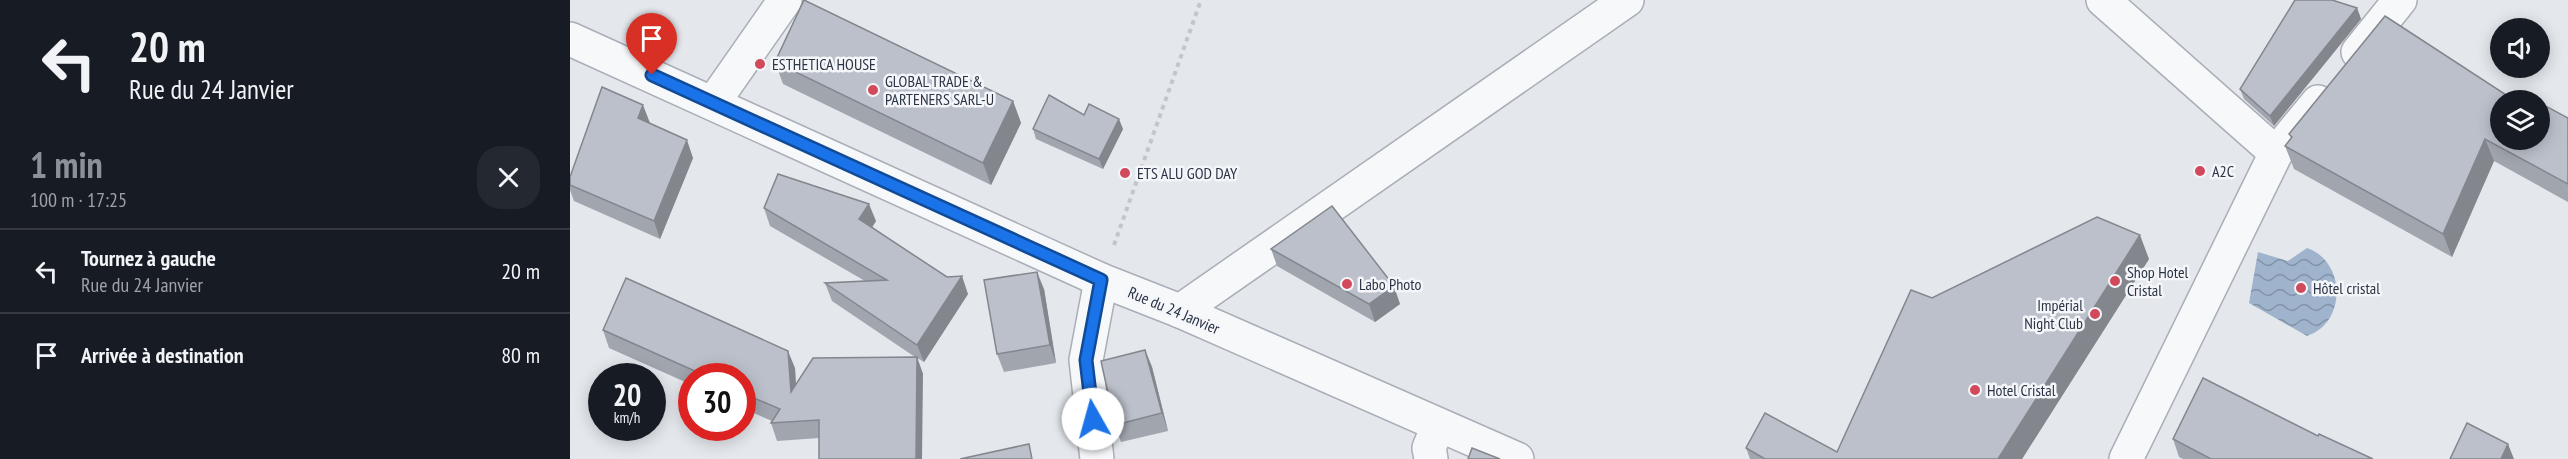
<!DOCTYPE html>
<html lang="fr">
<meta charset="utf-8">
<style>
body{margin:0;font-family:"PT Sans Narrow",sans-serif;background:#242831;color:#f1f3f6;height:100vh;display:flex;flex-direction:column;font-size:22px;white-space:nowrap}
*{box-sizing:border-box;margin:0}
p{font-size:20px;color:#9ea1a6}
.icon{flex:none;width:33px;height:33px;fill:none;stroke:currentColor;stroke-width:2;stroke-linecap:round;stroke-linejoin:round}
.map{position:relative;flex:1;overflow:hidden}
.side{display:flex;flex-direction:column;background:#171b24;width:570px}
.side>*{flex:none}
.top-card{background:#171b24;color:#f1f3f6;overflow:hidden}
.tools{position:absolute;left:1920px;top:18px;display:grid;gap:12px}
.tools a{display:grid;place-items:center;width:60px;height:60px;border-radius:50%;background:#171b24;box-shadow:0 3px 15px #0003;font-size:30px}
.speed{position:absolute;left:18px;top:363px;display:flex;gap:12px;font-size:30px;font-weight:700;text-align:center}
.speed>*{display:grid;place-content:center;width:78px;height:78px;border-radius:50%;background:#171b24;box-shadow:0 3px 15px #0003;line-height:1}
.speed small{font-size:15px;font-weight:400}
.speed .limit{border:9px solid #d22;background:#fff;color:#111}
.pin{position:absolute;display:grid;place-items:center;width:51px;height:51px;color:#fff;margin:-62px -26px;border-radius:50% 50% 50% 0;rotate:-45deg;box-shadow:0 0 6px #0007}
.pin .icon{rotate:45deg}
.me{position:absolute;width:66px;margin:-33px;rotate:353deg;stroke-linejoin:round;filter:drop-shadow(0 0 4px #0008)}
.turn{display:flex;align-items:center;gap:21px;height:126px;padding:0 30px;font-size:27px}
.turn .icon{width:78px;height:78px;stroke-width:2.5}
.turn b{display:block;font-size:42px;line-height:51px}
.round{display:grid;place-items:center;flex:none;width:63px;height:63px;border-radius:24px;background:#242831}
.head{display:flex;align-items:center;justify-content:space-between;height:102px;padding:0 30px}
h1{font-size:36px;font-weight:700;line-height:45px;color:#8c9099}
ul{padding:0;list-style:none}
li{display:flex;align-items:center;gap:18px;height:84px;padding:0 30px;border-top:2px solid #363941}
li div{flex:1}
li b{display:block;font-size:22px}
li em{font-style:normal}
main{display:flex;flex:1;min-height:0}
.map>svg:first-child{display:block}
</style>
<main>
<section class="side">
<div class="top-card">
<div class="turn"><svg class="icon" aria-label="left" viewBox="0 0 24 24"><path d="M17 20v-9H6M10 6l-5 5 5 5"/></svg><div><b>20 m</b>Rue du 24 Janvier</div></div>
</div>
<div class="head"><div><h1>1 min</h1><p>100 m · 17:25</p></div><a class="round"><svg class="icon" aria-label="close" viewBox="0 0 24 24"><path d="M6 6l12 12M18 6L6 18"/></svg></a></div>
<ul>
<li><svg class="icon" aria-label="left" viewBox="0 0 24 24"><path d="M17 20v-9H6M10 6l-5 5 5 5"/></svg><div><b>Tournez à gauche</b><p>Rue du 24 Janvier</p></div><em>20 m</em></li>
<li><svg class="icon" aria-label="arrive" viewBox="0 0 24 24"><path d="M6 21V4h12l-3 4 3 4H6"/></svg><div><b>Arrivée à destination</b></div><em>80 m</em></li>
</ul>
</section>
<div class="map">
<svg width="1998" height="459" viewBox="0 0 1998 459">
<defs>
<pattern id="water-waves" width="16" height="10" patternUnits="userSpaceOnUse" patternTransform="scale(1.5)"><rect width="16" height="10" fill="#9fb4cc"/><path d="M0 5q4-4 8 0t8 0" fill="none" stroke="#8293a7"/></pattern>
</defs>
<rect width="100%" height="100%" fill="#e4e7ec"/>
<path fill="url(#water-waves)" d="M1737,248C1776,261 1777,323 1737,336L1679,303L1688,252L1718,261Z"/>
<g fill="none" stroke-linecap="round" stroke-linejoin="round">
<defs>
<g id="minor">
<path d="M1533,0L1706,153"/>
<path d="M0,39L531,280L610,311L947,459"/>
<path d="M1788,52L1830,0"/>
<path d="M143,103L215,0"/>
<path d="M610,311L1057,0"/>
<path d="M527,459L516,360L531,280"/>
<path d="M861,459L859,448L868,426"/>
<path d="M1556,459L1706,153L1748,102"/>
</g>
</defs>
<use href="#minor" stroke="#a9aeb7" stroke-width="36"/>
<path stroke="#c2c5cb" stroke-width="4" stroke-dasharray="4.5 4.5" stroke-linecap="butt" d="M544,245L631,0"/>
<use href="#minor" stroke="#f7f8fa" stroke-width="33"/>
</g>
<g fill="#a1a5ae">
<path d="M1787,8L1791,19L1704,126L1674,99L1670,89Z"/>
<path d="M205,62L443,101L451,123L421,185L213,84Z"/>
<path d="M514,115L553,129L533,169L466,139L463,129Z"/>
<path d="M1998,118V202L1924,161L1882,257L1724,169L1715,146L1721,138L1719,134L1930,140Z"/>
<path d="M80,123L123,158L90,239L4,201L0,190V177Z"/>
<path d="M194,208L306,221L302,227L398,294L354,362L347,358L353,374L249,438L207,441L201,423L202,421L172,408V376H122V385L39,348L33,330L225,368L226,384L345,357L262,301L255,283L295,281L200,226Z"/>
<path d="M701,249L830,304L805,322L707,266Z"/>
<path d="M1579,259L1452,459H1180L1176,448L1267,452L1362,298Z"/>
<path d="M474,289L486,363L434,372L427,354Z"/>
<path d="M575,350L582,367L598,431L551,442L545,425Z"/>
<path d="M1748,436L1803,459H1613L1609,457L1603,439Z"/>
</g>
<g fill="#83868d">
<path d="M1787,8L1791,19L1704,126L1700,116Z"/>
<path d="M443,101L451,123L421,185L413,163Z"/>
<path d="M73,105L80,123L74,136L68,118Z"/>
<path d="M549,119L553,129L533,169L529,159Z"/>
<path d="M1915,139L1924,161L1882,257L1873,234Z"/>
<path d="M117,140L123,158L90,239L84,221Z"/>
<path d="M299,204L306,221L296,237L289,219Z"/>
<path d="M1570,235L1579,259L1452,459H1428Z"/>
<path d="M467,272L474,289L486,363L480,345Z"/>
<path d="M392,276L398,294L354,362L347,345Z"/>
<path d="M824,286L830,304L805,322L799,304Z"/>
<path d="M575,350L582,367L598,431L592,413Z"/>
<path d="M218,351L225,368L227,410L221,392Z"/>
<path d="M347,357L353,374L352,459H346Z"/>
<path d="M1938,444L1944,459H1931Z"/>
</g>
<g fill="#bbc0ca" stroke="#83868d" stroke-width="1.5">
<path d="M234,0L443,101L413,163L205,62Z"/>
<path d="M1725,0H1762L1787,8L1700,116L1670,89Z"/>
<path d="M1815,16L1944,100H1930V140H1970V103L1998,118V184L1915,139L1873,234L1715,146L1722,137L1719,134Z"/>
<path d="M32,87L73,105L68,118L117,140L84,221L0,185V177Z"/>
<path d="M479,95L514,115L519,104L549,119L529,159L463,129Z"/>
<path d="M208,174L299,204L289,219L377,277L392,276L347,345L255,283L317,280L194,208Z"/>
<path d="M762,206L824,286L799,304L701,249Z"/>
<path d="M1527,217L1570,235L1428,459H1195L1176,448L1195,413L1267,452L1341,290L1362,298Z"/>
<path d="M467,272L480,345L427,354L414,280Z"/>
<path d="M56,278L218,351L221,392L243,358L347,357L346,459H249V420L201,423L210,409L172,393V376H136L33,330Z"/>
<path d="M575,350L592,413L545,425L531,361Z"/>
<path d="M1633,378L1748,436L1749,434L1803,459H1641L1603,439Z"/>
<path d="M1897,423L1938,444L1931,459H1880Z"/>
<path d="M459,444L462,459H390Z"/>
<path d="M902,448L930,459H898Z"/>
</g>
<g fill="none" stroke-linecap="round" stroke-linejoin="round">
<defs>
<path id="route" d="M82,75L531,280L516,360L523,419"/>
</defs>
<use href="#route" stroke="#114b97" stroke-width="15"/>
<use href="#route" stroke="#1a73e8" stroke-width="10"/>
</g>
<g fill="#d1495b" stroke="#f4f6f9" stroke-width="2">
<circle cx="190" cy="64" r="6"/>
<circle cx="303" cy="90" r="6"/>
<circle cx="1630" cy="171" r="6"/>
<circle cx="555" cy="173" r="6"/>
<circle cx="1545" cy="281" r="6"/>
<circle cx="777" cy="284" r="6"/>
<circle cx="1731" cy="288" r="6"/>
<circle cx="1525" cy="314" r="6"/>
<circle cx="1405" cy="390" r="6"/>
</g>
<g text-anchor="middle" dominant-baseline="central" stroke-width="5" stroke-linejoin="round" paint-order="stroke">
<g font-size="16" fill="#2b3445" stroke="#f4f6f9" text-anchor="start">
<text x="202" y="64">ESTHETICA HOUSE</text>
<text x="315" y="81">GLOBAL TRADE &amp;<tspan x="315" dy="18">PARTENERS SARL-U</tspan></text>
<text x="1642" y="171">A2C</text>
<text x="567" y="173">ETS ALU GOD DAY</text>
<text x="1557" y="272">Shop Hotel<tspan x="1557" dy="18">Cristal</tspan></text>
<text x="789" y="284">Labo Photo</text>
<text x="1743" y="288">Hôtel cristal</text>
<text x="1513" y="305" text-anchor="end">Impérial<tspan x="1513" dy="18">Night Club</tspan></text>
<text x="1417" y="390">Hotel Cristal</text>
</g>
<g font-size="16" fill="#2b3445" stroke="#f4f6f9">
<text transform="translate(604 310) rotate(23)">Rue du 24 Janvier</text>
</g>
</g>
</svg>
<div class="tools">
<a><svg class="icon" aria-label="sound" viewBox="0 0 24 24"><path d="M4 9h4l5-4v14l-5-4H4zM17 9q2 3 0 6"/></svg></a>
<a><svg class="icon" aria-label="layers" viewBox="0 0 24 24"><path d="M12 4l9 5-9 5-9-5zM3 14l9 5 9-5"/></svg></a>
</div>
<div class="speed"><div>20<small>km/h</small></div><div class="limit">30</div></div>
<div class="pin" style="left:82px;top:75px;background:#d93025"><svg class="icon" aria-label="arrive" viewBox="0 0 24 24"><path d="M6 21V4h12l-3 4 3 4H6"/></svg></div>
<svg class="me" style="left:523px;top:419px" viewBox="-20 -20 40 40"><circle r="19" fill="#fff"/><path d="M0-13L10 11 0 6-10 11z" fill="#1a73e8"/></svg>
</div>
</main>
